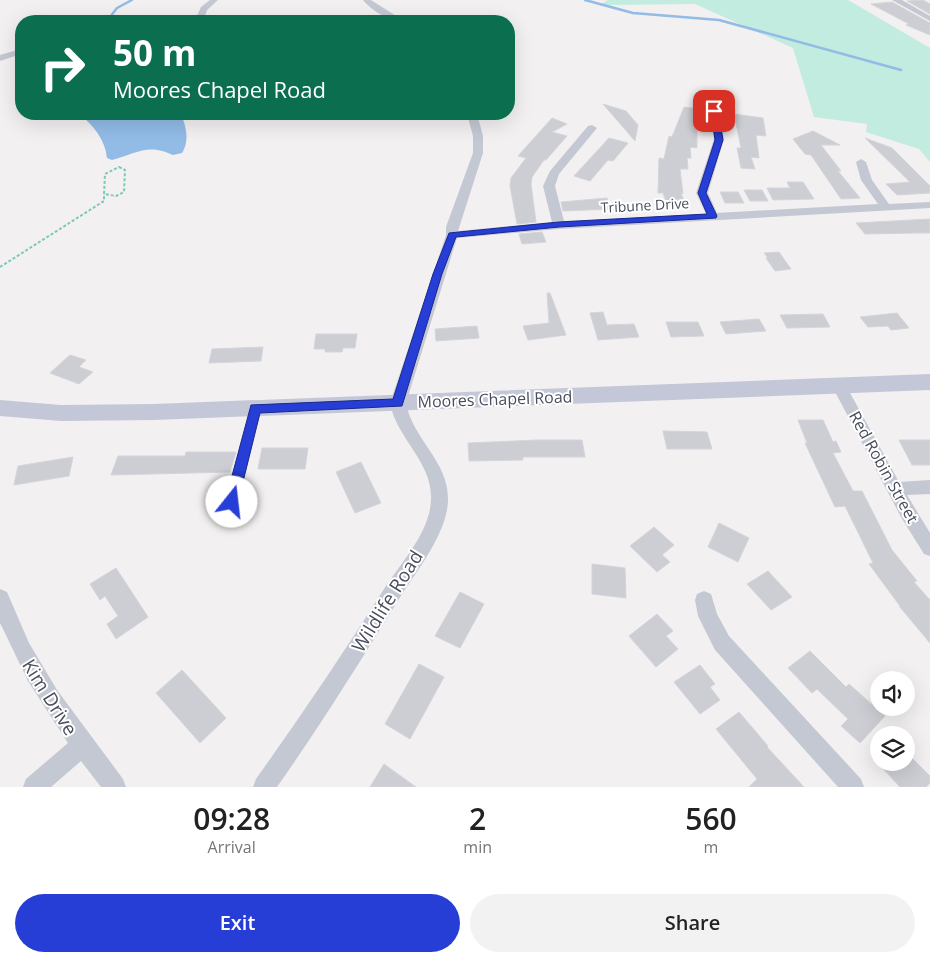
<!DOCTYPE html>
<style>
body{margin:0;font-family:"Open Sans",sans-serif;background:#f2f2f2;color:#222;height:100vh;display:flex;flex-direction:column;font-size:19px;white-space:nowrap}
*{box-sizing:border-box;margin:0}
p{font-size:16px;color:#767676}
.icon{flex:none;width:28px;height:28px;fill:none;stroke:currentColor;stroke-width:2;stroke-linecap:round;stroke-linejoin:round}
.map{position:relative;height:787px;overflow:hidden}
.drawer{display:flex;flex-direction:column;background:#fff;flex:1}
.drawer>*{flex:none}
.banner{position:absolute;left:15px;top:15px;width:500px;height:105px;border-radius:20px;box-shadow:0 5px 20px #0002;background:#0b6e4f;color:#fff;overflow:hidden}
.tools{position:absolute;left:870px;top:671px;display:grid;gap:10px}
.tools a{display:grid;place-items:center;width:45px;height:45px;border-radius:50%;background:#fff;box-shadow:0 5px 20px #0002;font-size:25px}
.pin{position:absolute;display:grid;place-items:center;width:42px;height:42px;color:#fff;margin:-21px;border-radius:10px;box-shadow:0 2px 8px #0006}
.me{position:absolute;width:55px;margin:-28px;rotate:16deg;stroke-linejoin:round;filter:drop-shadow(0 0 4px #0008)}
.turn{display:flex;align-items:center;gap:18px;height:105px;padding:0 15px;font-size:22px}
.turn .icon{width:65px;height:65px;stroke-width:2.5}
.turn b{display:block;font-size:35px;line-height:42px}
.eta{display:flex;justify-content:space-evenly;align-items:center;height:85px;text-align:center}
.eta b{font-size:30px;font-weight:600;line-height:35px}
.cta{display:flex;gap:10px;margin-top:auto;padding:10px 15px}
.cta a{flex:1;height:58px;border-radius:30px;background:#263ed6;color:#fff;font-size:20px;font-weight:600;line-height:58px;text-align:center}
.cta a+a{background:#f2f2f2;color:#222}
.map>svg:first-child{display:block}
</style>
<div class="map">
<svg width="930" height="787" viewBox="0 0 930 787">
<rect width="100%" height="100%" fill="#f2f0f0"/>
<path fill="#c1ecdf" d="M608,0H848L930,48V162L919,149L866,132L867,124L814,117L793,48L695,4L600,5Z"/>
<path fill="#92bbe6" d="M79,114H181C186,126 190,141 182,153L173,155C148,143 137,153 112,160L107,158C105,139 93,125 79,114Z"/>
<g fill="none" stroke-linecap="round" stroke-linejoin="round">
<g stroke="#92bbe6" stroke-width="2.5">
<path d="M585,0L633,13L719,20L901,70"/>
<path d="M107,21L117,8L132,0"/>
</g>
</g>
<g fill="#cdced4" stroke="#d4d4db">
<path d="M923,0L930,4V14L907,1Z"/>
<path d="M892,2L930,23V35L906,25L909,24L871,4Z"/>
<path d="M603,104L626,111L638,125L635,141Z"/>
<path d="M684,107L698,109L695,120H697V148L690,147L691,158H687L688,169H680L683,194L681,193L686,207H668L663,193H658L659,158L664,159L669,136L672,137Z"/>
<path d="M734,114L763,118L766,136L756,135L759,158L751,157L755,169L741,168L737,148H741Z"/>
<path d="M552,118L567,124L552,132L567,136L546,160H544L532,177L531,184L536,222L517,224L510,186L511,178L526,158L518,156Z"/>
<path d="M813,131L840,145H821L841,171H838L860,198L841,199L811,155L805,154L793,139Z"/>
<path d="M609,138L628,143L613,161L608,160L590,181L574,176Z"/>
<path d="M865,138L892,148L930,186V193L897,195L886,184L910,182Z"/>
<path d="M787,182H803L814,199L773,200L767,188H790Z"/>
<path d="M744,190H762L768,201H750Z"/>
<path d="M720,192H738L744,203H725Z"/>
<path d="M607,198L612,209L563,211L561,202Z"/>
<path d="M930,219V233H916L865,234L856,223Z"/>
<path d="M542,232L546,242L522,244L519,234Z"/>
<path d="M779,252L791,269L775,271L766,258H768L764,253Z"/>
<path d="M547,293H550L566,335L528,340L523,326L549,323Z"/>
<path d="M603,312L607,325L634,324L639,337L598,340L590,313Z"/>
<path d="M897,313L909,328L891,330L888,326L868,327L860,317Z"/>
<path d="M823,314L830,327L787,328L780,315Z"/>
<path d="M759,319L766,331L726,334L720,322Z"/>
<path d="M666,322H698L704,336L671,337Z"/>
<path d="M477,326L479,338L436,341L435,329Z"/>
<path d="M316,334H357L355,348H343L342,352H325V349H314Z"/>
<path d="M263,347L261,361L209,363L212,349Z"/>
<path d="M70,355L86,360L79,367L93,372L79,384L50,373Z"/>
<path d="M798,420H823L833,442L836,441L841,452L833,453L853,491H862L892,550L917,581L914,582L930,600V643L899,606H900L869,564L873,563L845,506L835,507L805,443H807Z"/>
<path d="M663,431L707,432L712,449H667Z"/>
<path d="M538,440H582L585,457H523V460L469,461L468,443Z"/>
<path d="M899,440H930V465H912Z"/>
<path d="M262,448H308L305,469H258Z"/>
<path d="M186,452H236L230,472L111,475L118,456H185Z"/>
<path d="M73,457L69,476L14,485L18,466Z"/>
<path d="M361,462L381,503L355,513L336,472Z"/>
<path d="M719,523L749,538L738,562L708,547Z"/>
<path d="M654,527L674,545L662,555L670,562L657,572L630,546Z"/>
<path d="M592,564L625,568L626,598L592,594Z"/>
<path d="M116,568L148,617L116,639L107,624L118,616L105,596L100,600L90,584Z"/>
<path d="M768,571L792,597L771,610L747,584Z"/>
<path d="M460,592L484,604L460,648L435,636Z"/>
<path d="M657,614L673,631L666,636L678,649L656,667L629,636Z"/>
<path d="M810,651L846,687L849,684L885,716L860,743L841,726L848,719L817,689L812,693L788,668Z"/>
<path d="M419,664L444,677L410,739L385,724Z"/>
<path d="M700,665L715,684L710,687L720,700L700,714L674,682Z"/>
<path d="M182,670L226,718L200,743L156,693Z"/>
<path d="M739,712L768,746L767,747L804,787H749L757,779L716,729Z"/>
<path d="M906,752L930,776V783L926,787H900L877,762H906Z"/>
<path d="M384,764L416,787H370Z"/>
</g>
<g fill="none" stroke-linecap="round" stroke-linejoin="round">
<g stroke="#7cc8b9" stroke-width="2" stroke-dasharray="3 2" stroke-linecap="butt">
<path d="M119,167L125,170L124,192L116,196L104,194L105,174Z"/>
<path d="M0,267L104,201V194"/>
</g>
<path fill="#c4c8d3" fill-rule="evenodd" d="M255,405L258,406L259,408L236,502L235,505L232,506L229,505L228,502L251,408L252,406Z"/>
<g fill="#c4c8d3" fill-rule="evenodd">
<path d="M210,0H218L207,10L205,16L208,21H200L197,16L201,7Z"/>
<path d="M363,0H371L404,21C390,22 372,11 363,0Z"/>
<path d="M892,0H902L930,16V21Z"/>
<path d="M21,49V54L0,61V55Z"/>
<path d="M714,108L719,111L724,139L708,193L717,213L878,204L861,180L856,162L861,159L866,162L872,180L889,204L930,202V208L559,229L457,238L406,403C412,438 448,461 448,498C449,531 416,572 399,599C359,663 320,726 277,787H253L256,779C300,717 343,654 384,589C401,563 430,532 431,500C433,462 396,438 390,403L446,235V227L473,153V136L467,114H477L483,136V153L458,231L552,222L543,186L550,171L588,126L592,125L597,128L559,174L555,186L564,221L706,214L696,193L714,139L709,111Z"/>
<path d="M839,381L844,382L899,482L930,480V494L907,495L930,533V556L924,554L901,517L832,386L834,382Z"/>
<path d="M0,589L7,592L29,643L57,690L123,779L126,787H101L81,761L51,787H23L26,779L68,743L28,681L4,631L0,623Z"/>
<path d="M704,591L711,594L717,614L729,636L861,779L864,787H838L715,650L698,616L695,600L697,594Z"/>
</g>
<path fill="#c4c7d7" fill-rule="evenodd" d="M930,374V390L154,420L61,421L0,416V400L61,405L154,404Z"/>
</g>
<path fill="#263ed6" stroke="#19288b" d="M714,109L718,111L723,140L706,193L717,216L716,218L559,227L456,237L442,274L402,406L260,413L238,502L236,506L232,507L227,506L225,502L251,405L393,399L433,274L449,233L559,222L707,214L698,193L715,140L711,111Z"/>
<g text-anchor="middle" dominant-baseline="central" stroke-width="4" stroke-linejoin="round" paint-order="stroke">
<g font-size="14" fill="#494d5c" stroke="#fff">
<text transform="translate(645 205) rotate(-3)">Tribune Drive</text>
</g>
<g font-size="16" fill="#494d5c" stroke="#fff">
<text transform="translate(495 399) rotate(-2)">Moores Chapel Road</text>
<text transform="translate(884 467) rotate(61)">Red Robin Street</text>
</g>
<g font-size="19" fill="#494d5c" stroke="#fff">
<text transform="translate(387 601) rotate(-58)">Wildlife Road</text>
<text transform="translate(50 697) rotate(58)">Kim Drive</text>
</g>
</g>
</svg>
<div class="tools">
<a><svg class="icon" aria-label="sound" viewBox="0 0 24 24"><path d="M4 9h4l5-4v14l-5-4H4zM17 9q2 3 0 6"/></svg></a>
<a><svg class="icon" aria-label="layers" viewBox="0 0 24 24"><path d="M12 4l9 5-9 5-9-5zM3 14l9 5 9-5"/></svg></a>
</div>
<div class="pin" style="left:714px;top:111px;background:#d93025"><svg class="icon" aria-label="arrive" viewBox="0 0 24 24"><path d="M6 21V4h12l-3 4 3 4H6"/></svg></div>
<svg class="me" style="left:232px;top:502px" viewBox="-20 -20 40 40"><circle r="19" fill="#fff"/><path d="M0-13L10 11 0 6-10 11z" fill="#263ed6"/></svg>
<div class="banner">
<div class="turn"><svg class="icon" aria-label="right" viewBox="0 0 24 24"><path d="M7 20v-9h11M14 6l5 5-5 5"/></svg><div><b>50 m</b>Moores Chapel Road</div></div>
</div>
</div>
<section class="drawer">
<div class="eta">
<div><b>09:28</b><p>Arrival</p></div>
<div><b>2</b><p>min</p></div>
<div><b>560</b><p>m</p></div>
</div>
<div class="cta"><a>Exit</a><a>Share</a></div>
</section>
